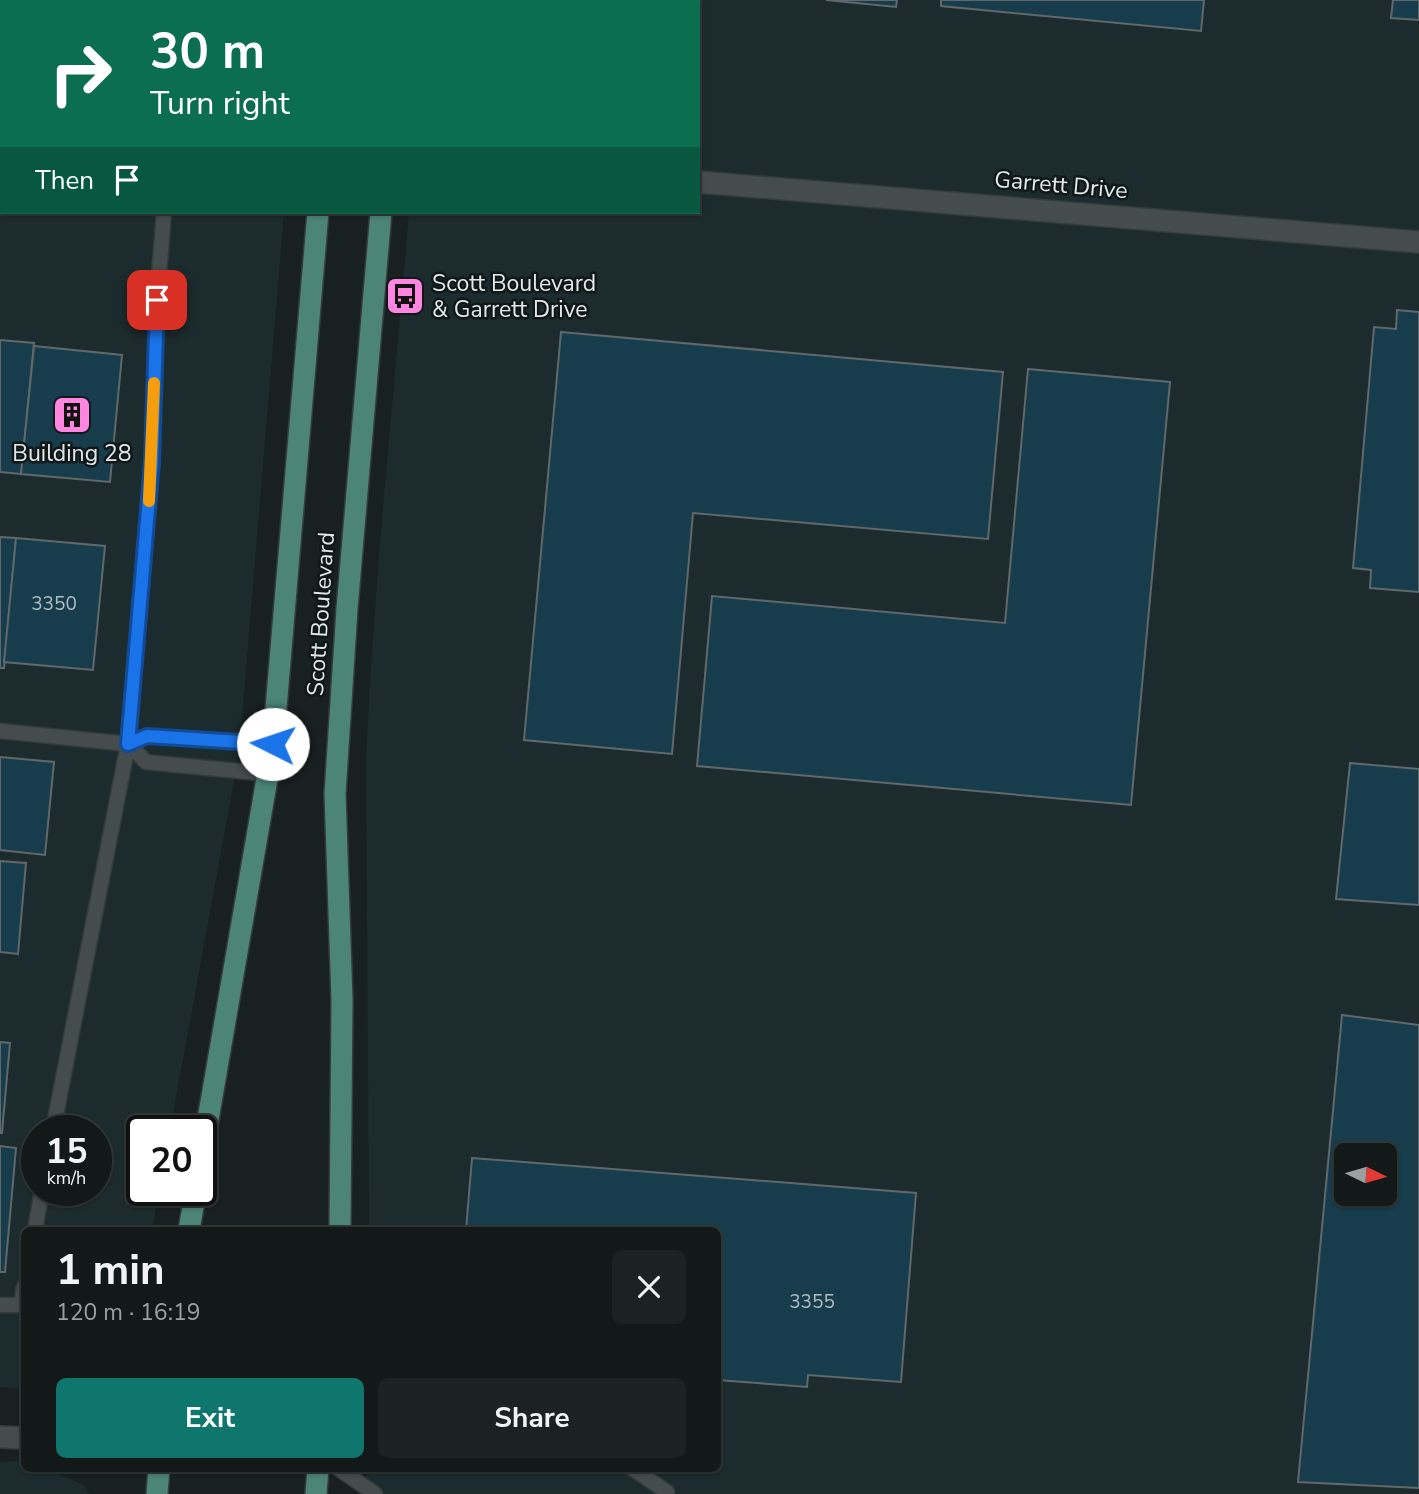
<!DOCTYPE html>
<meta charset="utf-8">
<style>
body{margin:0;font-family:"Nunito Sans",sans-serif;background:#1c2122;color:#f1f3f6;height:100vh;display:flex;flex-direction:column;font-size:26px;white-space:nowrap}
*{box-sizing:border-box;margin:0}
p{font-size:23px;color:#9da0a2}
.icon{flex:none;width:38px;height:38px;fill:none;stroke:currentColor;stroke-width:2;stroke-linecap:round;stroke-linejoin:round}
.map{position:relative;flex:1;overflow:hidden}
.side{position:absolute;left:21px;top:1227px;width:700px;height:245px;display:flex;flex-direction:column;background:#131819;border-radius:10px;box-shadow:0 2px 5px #0004,0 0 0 2px #323738}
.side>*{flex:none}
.banner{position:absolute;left:0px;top:0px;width:700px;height:214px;box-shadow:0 2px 5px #0004,0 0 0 2px #323738;background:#0b6e4f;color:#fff;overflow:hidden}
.needle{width:46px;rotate:95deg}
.buttons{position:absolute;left:1334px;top:1143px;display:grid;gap:14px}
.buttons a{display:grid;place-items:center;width:63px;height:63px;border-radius:10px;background:#131819;box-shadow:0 2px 5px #0004,0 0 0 2px #323738;font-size:35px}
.speed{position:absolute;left:21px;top:1115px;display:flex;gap:14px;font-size:35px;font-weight:700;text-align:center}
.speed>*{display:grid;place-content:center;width:91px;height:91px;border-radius:50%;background:#131819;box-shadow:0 2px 5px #0004,0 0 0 2px #323738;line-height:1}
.speed small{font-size:18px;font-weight:400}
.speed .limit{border:4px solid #111;border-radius:10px;background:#fff;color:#111}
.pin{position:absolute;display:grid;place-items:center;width:60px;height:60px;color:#fff;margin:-30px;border-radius:14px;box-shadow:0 4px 10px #0006}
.me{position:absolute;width:77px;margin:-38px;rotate:274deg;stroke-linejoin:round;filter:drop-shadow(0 0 5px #0008)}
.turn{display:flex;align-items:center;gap:24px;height:147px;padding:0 35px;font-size:32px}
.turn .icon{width:91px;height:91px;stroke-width:2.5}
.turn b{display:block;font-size:49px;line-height:60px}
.then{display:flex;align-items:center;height:66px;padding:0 35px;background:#0003;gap:14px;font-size:26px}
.round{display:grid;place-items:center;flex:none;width:74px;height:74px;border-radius:10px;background:#1c2122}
.headline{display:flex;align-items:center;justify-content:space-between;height:119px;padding:0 35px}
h1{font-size:42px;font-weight:700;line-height:52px}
.button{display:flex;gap:14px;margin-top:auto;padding:14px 35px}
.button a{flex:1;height:80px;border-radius:10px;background:#0f766e;color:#fff;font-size:28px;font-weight:700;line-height:80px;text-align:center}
.button a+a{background:#1c2122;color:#f1f3f6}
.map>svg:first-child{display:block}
</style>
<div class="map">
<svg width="1419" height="1494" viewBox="0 0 1419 1494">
<rect width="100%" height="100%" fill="#192021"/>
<g fill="#1c2b2d" fill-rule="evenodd">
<path d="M0,0H301L2,2V212H284L239,754L170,1130H142V1190H159L152,1230H24V1387L20,1388L0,1387ZM37,1130H96V1190H37Z"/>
<path d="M425,0H1419V1494H363L367,1468H718V1230H369L366,763L369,696L379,553L409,212H698V2H425ZM1346,1155H1384V1194H1346Z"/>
<path d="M24,1461V1468H46L84,1485L89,1494H0V1462Z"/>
</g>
<g fill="#173c4b" stroke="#60686b" stroke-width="2" fill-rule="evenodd">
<path d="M0,0H59L2,2V72Z"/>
<path d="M72,0H160L72,2Z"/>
<path d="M826,0H897L896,7Z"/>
<path d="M941,0H1204L1201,31L941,6Z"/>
<path d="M1393,0H1419V20L1391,18Z"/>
<path d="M1397,310L1419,312V592L1370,588L1371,570L1353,568L1374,327L1396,329Z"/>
<path d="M561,332L1003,372L988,539L693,513L672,754L524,740Z"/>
<path d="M0,340L34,343L21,474L0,472Z"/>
<path d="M34,346L122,355L110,482L21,474Z"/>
<path d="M1028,369L1170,382L1131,805L697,766L712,596L1005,623Z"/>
<path d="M0,537L16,538L4,668H0Z"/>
<path d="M16,538L105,546L93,670L4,662Z"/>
<path d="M0,757L54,762L45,855L0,850Z"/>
<path d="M1350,763L1419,769V905L1336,899Z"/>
<path d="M0,861L26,863L18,954L0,952Z"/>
<path d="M1342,1015L1419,1025V1488L1298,1482ZM1346,1155H1384V1194H1346Z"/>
<path d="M0,1042L10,1043L2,1133H0Z"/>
<path d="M0,1146L16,1148L5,1272H0Z"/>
<path d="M472,1158L916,1193L901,1382L808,1375L807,1387L718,1380V1230H466Z"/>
</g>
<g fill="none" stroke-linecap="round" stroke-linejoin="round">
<defs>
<g id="lane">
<path d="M182,2V0"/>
<path d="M0,124H2"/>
<path d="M0,731L128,744L147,736L273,744"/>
<path d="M128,744L146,762L269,774"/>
<path d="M53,1130L128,744L152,462L157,300L164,212"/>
<path d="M35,1230L42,1190"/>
<path d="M0,1305H21L24,1287"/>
<path d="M338,1468L375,1494"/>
<path d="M632,1468L667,1492L664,1494"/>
</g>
<path id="street" d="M698,182L1419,242"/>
<path id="secondary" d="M0,1437L24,1438"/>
<g id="primary">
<path d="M335,2V0"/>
<path d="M398,2V0"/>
<path d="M201,1160L273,744L318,212"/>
<path d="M189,1230L196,1190"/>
<path d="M340,1230L342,1000L335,794L347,609L381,212"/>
<path d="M157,1494L159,1468"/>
<path d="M316,1494L318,1468"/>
</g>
</defs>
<use href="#lane" stroke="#353b3b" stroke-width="17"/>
<use href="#street" stroke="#353b3b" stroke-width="24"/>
<use href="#secondary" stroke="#353b3b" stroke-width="24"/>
<use href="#primary" stroke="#353b3b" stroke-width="24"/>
<use href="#lane" stroke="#444c4d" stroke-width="14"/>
<use href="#street" stroke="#444c4d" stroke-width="21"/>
<use href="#secondary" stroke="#444c4d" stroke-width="21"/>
<use href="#primary" stroke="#4c8478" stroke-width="21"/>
</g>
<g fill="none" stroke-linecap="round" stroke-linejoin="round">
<defs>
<path id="route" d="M157,300L152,462L128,744L147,736L273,744"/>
</defs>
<use href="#route" stroke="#114b97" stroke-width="18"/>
<use href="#route" stroke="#1a73e8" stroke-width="12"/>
<path stroke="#f59e0b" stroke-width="12" d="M149,501L154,383"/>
</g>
<defs>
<symbol id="bus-square" viewBox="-11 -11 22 22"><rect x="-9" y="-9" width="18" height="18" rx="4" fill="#fe86e1" stroke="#101718"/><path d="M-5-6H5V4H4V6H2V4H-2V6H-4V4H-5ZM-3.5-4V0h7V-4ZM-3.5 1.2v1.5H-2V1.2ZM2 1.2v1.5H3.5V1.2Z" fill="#111"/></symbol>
<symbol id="building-square" viewBox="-11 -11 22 22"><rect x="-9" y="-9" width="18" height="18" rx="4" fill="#fe86e1" stroke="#101718"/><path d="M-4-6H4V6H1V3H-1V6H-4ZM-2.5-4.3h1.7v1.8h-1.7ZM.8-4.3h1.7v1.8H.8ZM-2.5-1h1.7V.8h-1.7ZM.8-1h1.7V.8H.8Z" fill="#111"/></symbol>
</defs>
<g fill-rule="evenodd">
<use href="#bus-square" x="383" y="274" width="44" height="44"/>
<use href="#building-square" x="50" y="393" width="44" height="44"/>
</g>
<g text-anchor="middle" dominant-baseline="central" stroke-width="5" stroke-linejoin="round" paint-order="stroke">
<g font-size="19" fill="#afbcc1">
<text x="54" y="604">3350</text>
<text x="812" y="1302">3355</text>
</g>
<g font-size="23" fill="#e2e7e8" stroke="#101718">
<text transform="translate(1061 185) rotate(5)">Garrett Drive</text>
<text transform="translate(321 614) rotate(-86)">Scott Boulevard</text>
</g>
<g font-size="23" fill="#e2e7e8" stroke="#101718" text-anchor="start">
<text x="432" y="283">Scott Boulevard<tspan x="432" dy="26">&amp; Garrett Drive</tspan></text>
<text x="72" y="453" text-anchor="middle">Building 28</text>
</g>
</g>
</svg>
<div class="buttons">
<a><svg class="needle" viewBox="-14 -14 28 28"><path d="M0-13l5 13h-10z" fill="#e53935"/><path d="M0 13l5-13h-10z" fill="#9da0a2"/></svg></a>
</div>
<div class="speed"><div>15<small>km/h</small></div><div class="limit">20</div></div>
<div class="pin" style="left:157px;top:300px;background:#d93025"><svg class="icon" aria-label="arrive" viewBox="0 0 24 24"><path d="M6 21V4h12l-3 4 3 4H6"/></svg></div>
<svg class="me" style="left:273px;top:744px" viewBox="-20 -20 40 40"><circle r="19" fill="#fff"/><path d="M0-13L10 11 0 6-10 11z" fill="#1a73e8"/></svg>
<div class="banner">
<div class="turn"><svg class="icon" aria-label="right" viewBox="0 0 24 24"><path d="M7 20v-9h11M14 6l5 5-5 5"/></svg><div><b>30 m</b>Turn right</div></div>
<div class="then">Then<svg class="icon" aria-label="arrive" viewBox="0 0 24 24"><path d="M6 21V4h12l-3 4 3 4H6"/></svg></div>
</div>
<section class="side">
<div class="headline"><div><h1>1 min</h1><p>120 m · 16:19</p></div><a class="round"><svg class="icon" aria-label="close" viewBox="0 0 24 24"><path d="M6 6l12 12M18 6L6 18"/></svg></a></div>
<div class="button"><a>Exit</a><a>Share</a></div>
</section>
</div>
